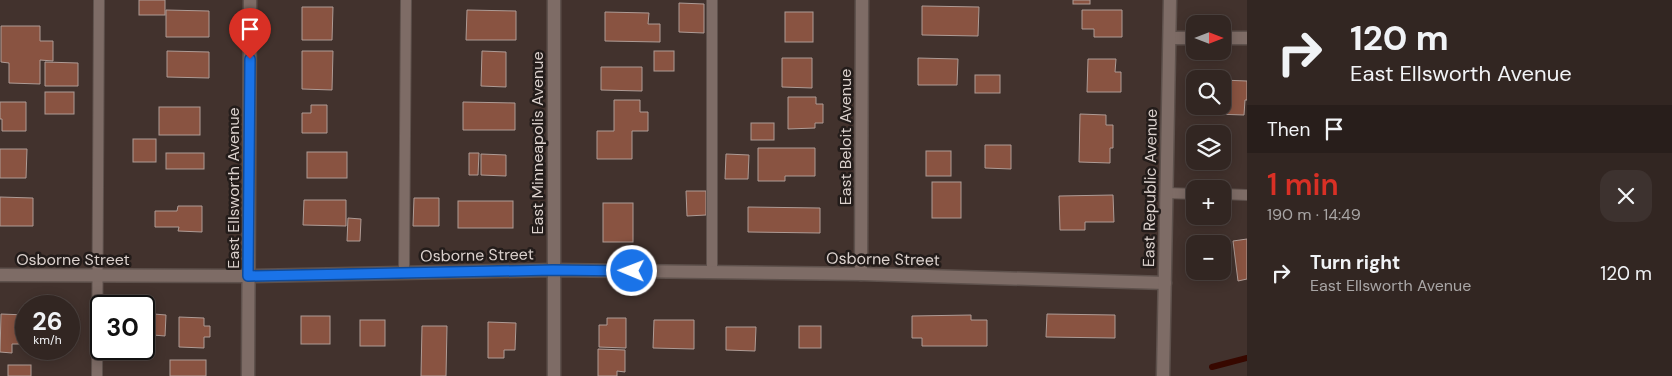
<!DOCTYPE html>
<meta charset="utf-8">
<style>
body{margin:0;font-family:"DM Sans",sans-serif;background:#3d322f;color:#f1f3f6;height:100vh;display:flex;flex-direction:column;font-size:19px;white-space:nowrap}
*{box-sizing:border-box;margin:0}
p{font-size:16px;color:#a8a5a5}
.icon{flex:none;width:28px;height:28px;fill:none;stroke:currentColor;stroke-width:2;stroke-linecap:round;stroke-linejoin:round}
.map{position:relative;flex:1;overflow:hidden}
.side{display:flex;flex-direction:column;background:#322622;width:425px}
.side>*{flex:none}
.guide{background:#322622;color:#f1f3f6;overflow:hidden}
.needle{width:32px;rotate:90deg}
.buttons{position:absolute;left:1186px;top:15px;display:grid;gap:10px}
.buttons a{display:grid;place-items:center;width:45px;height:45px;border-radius:10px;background:#322622;box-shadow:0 2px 12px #0003,0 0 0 1px #4d4340;font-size:25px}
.speed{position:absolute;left:15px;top:295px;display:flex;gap:10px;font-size:25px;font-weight:700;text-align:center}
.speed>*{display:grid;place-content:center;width:65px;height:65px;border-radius:50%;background:#322622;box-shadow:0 2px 12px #0003,0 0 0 1px #4d4340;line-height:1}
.speed small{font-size:12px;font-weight:400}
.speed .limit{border:2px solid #111;border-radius:8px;background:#fff;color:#111}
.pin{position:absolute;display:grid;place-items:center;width:42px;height:42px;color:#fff;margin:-51px -21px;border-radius:50% 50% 50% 0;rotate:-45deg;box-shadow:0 0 5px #0007}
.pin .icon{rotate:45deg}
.me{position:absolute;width:55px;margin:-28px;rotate:271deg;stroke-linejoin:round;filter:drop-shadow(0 0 4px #0008)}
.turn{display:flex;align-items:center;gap:18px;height:105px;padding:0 20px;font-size:22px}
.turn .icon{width:65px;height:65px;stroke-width:2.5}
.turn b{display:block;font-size:35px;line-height:42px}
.then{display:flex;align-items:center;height:48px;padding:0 20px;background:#0003;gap:10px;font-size:19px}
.round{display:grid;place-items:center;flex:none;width:52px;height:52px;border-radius:15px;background:#3d322f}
.overview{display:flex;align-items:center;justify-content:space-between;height:85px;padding:0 20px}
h1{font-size:30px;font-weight:600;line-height:38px;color:#d93025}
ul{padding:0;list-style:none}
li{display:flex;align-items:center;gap:15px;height:70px;padding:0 20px}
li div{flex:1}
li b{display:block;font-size:19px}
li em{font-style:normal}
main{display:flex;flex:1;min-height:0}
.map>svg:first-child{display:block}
</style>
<main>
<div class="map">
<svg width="1247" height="376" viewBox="0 0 1247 376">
<rect width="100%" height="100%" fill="#42322d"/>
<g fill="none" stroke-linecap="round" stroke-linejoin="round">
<path stroke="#370800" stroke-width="6" d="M1212,367L1247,358"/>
</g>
<g fill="#895341" stroke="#ae9b95">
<rect x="139" y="0" width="26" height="15"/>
<rect x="1073" y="0" width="17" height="4"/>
<path d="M679,3L704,4V33L679,32Z"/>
<path d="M922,6L979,7L978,36L922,35Z"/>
<path d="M302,7H333L332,40H302Z"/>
<path d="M166,10L209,11V37H166Z"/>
<path d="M467,10L516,11V40H466Z"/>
<path d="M1082,10H1122V37H1094V29H1082Z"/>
<path d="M605,12L649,13L648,24H660V42L605,41Z"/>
<rect x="785" y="12" width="28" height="30"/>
<path d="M1,26H40V41H53V61L40,60V84L9,83V63L1,62Z"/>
<path d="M167,51L209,52V78L167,77Z"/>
<path d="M302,51H333L332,90L302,89Z"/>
<path d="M482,51L506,52V87L481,86Z"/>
<rect x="654" y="51" width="20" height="20"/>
<path d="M782,58H812V88L782,87Z"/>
<path d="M918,58L958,59L957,85H918Z"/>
<path d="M1088,59H1116L1115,72H1121V92H1087Z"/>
<path d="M45,62L78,63V86H45Z"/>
<path d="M601,67H642V91L601,90Z"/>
<rect x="975" y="75" width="25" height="18"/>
<path d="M1222,80L1247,81V100H1245L1244,115L1214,114V106H1222Z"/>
<rect x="45" y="92" width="29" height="22"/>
<path d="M788,97H816V104H823V123H815V128L788,129Z"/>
<path d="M614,100H640V112H648V131H632V159H597V131H614Z"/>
<path d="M0,102H26V131H2V119H0Z"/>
<path d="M463,102L515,103V130H463Z"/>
<path d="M311,105H327V133H302V113H311Z"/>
<rect x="159" y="107" width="41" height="28"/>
<path d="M1080,114L1106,115V125H1113V148H1110V163L1079,162Z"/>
<rect x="751" y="123" width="23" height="17"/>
<rect x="133" y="139" width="23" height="23"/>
<path d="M985,145H1011V169L985,168Z"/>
<path d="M758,148H815V176H785V181H758Z"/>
<path d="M0,149H27L26,178H0Z"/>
<rect x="926" y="151" width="25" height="25"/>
<rect x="307" y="152" width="40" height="26"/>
<rect x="166" y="153" width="38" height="16"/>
<path d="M469,153H479L478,175H469Z"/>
<path d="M481,154L506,155V176L481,175Z"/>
<path d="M726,154L749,155L748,179H725Z"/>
<rect x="932" y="182" width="29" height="36"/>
<path d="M686,191H706V215L687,216Z"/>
<path d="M1113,195L1114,222H1085V230H1060L1059,196Z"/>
<path d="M0,197L33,198V226H0Z"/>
<path d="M414,198H439V226H413Z"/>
<path d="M304,200H346V226L303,225Z"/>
<rect x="458" y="201" width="55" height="27"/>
<rect x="603" y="203" width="30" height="39"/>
<path d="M178,206H202V232L178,231L179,227H155V211H177Z"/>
<path d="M748,207L820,208V233L748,232Z"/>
<path d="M348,218L361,219L360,241H347Z"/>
<path d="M1247,239V279L1238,281L1233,241Z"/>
<path d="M1,314L26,315V344H12V353L0,352Z"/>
<path d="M154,314L166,315L165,336L153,335Z"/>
<path d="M1047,314L1115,315V338L1046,337Z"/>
<path d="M971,315V320H987V346H922V338H912V316Z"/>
<rect x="301" y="316" width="29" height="28"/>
<path d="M179,317L204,318V326H210V337H204V348L179,347Z"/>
<path d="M607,318H626V348L599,347V325H607Z"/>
<rect x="360" y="320" width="25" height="26"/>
<path d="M654,320H694V349L653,348Z"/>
<path d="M488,322L516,323L515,350H504V358H488Z"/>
<path d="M422,326H447L446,376H421Z"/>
<rect x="799" y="326" width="22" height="22"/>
<path d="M69,327V351H46V349H69Z"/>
<path d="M726,327H756L755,351L726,350Z"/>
<path d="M598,349L625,350V372L617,371V376H598Z"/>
<rect x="170" y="360" width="36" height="16"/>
<rect x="8" y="365" width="23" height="11"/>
</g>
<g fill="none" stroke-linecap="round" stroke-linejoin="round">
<defs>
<g id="service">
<path d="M1167,193L1195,194"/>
<path d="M1222,194L1247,195"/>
<path d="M712,272V0"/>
<path d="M404,273L406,0"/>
<path d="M97,376L99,0"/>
</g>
<g id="minor">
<path d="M1170,38H1195"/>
<path d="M1222,38H1247"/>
<path d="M861,274L862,0"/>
<path d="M0,275L249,276L553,270L861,274L1165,283"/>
<path d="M248,376L250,0"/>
<path d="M554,376V0"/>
</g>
<path id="tertiary" d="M1163,376L1170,0"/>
</defs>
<use href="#service" stroke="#5e514c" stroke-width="12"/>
<use href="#minor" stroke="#5e514c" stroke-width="15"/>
<use href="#tertiary" stroke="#5e514c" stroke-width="15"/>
<use href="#service" stroke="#7e6c66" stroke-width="10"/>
<use href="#minor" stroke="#7e6c66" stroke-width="12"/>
<use href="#tertiary" stroke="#7e6c66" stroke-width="12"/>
</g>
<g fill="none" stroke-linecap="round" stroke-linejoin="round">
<defs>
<path id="route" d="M250,59L248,276L553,270L632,271"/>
</defs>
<use href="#route" stroke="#114b97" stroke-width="12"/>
<use href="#route" stroke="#1a73e8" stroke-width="9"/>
</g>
<g text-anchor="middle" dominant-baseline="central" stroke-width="5" stroke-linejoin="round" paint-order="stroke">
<g font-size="16" fill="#dbd1cd" stroke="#231c1a">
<text transform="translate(845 137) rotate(-90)">East Beloit Avenue</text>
<text transform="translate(537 143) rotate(-90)">East Minneapolis Avenue</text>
<text transform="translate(233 188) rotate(-90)">East Ellsworth Avenue</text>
<text transform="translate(1150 188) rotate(-89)">East Republic Avenue</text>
<text transform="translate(477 255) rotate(-1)">Osborne Street</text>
<text x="73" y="259">Osborne Street</text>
<text transform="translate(883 259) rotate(1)">Osborne Street</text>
</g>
</g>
</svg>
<div class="buttons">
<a><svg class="needle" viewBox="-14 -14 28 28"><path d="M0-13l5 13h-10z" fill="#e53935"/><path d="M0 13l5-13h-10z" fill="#a8a5a5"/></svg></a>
<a><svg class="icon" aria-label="search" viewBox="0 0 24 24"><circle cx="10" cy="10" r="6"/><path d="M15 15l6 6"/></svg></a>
<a><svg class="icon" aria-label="layers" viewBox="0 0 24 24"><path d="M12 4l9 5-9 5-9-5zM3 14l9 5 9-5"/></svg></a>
<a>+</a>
<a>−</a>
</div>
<div class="speed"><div>26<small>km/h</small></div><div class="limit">30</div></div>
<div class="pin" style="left:250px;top:59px;background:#d93025"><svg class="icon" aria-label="arrive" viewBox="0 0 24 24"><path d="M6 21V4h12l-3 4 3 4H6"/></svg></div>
<svg class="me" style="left:632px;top:271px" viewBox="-20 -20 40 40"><circle r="17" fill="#1a73e8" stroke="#fff" stroke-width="3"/><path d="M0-11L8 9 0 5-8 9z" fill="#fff"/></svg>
</div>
<section class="side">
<div class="guide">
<div class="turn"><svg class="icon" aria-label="right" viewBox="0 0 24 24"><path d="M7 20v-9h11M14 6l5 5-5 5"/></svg><div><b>120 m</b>East Ellsworth Avenue</div></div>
<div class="then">Then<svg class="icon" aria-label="arrive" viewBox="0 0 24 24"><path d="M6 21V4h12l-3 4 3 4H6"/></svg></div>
</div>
<div class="overview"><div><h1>1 min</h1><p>190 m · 14:49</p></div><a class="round"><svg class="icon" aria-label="close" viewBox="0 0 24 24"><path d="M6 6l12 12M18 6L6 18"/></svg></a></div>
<ul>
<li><svg class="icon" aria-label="right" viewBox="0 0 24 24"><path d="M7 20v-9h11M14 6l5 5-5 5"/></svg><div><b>Turn right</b><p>East Ellsworth Avenue</p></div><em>120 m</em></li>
</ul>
</section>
</main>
